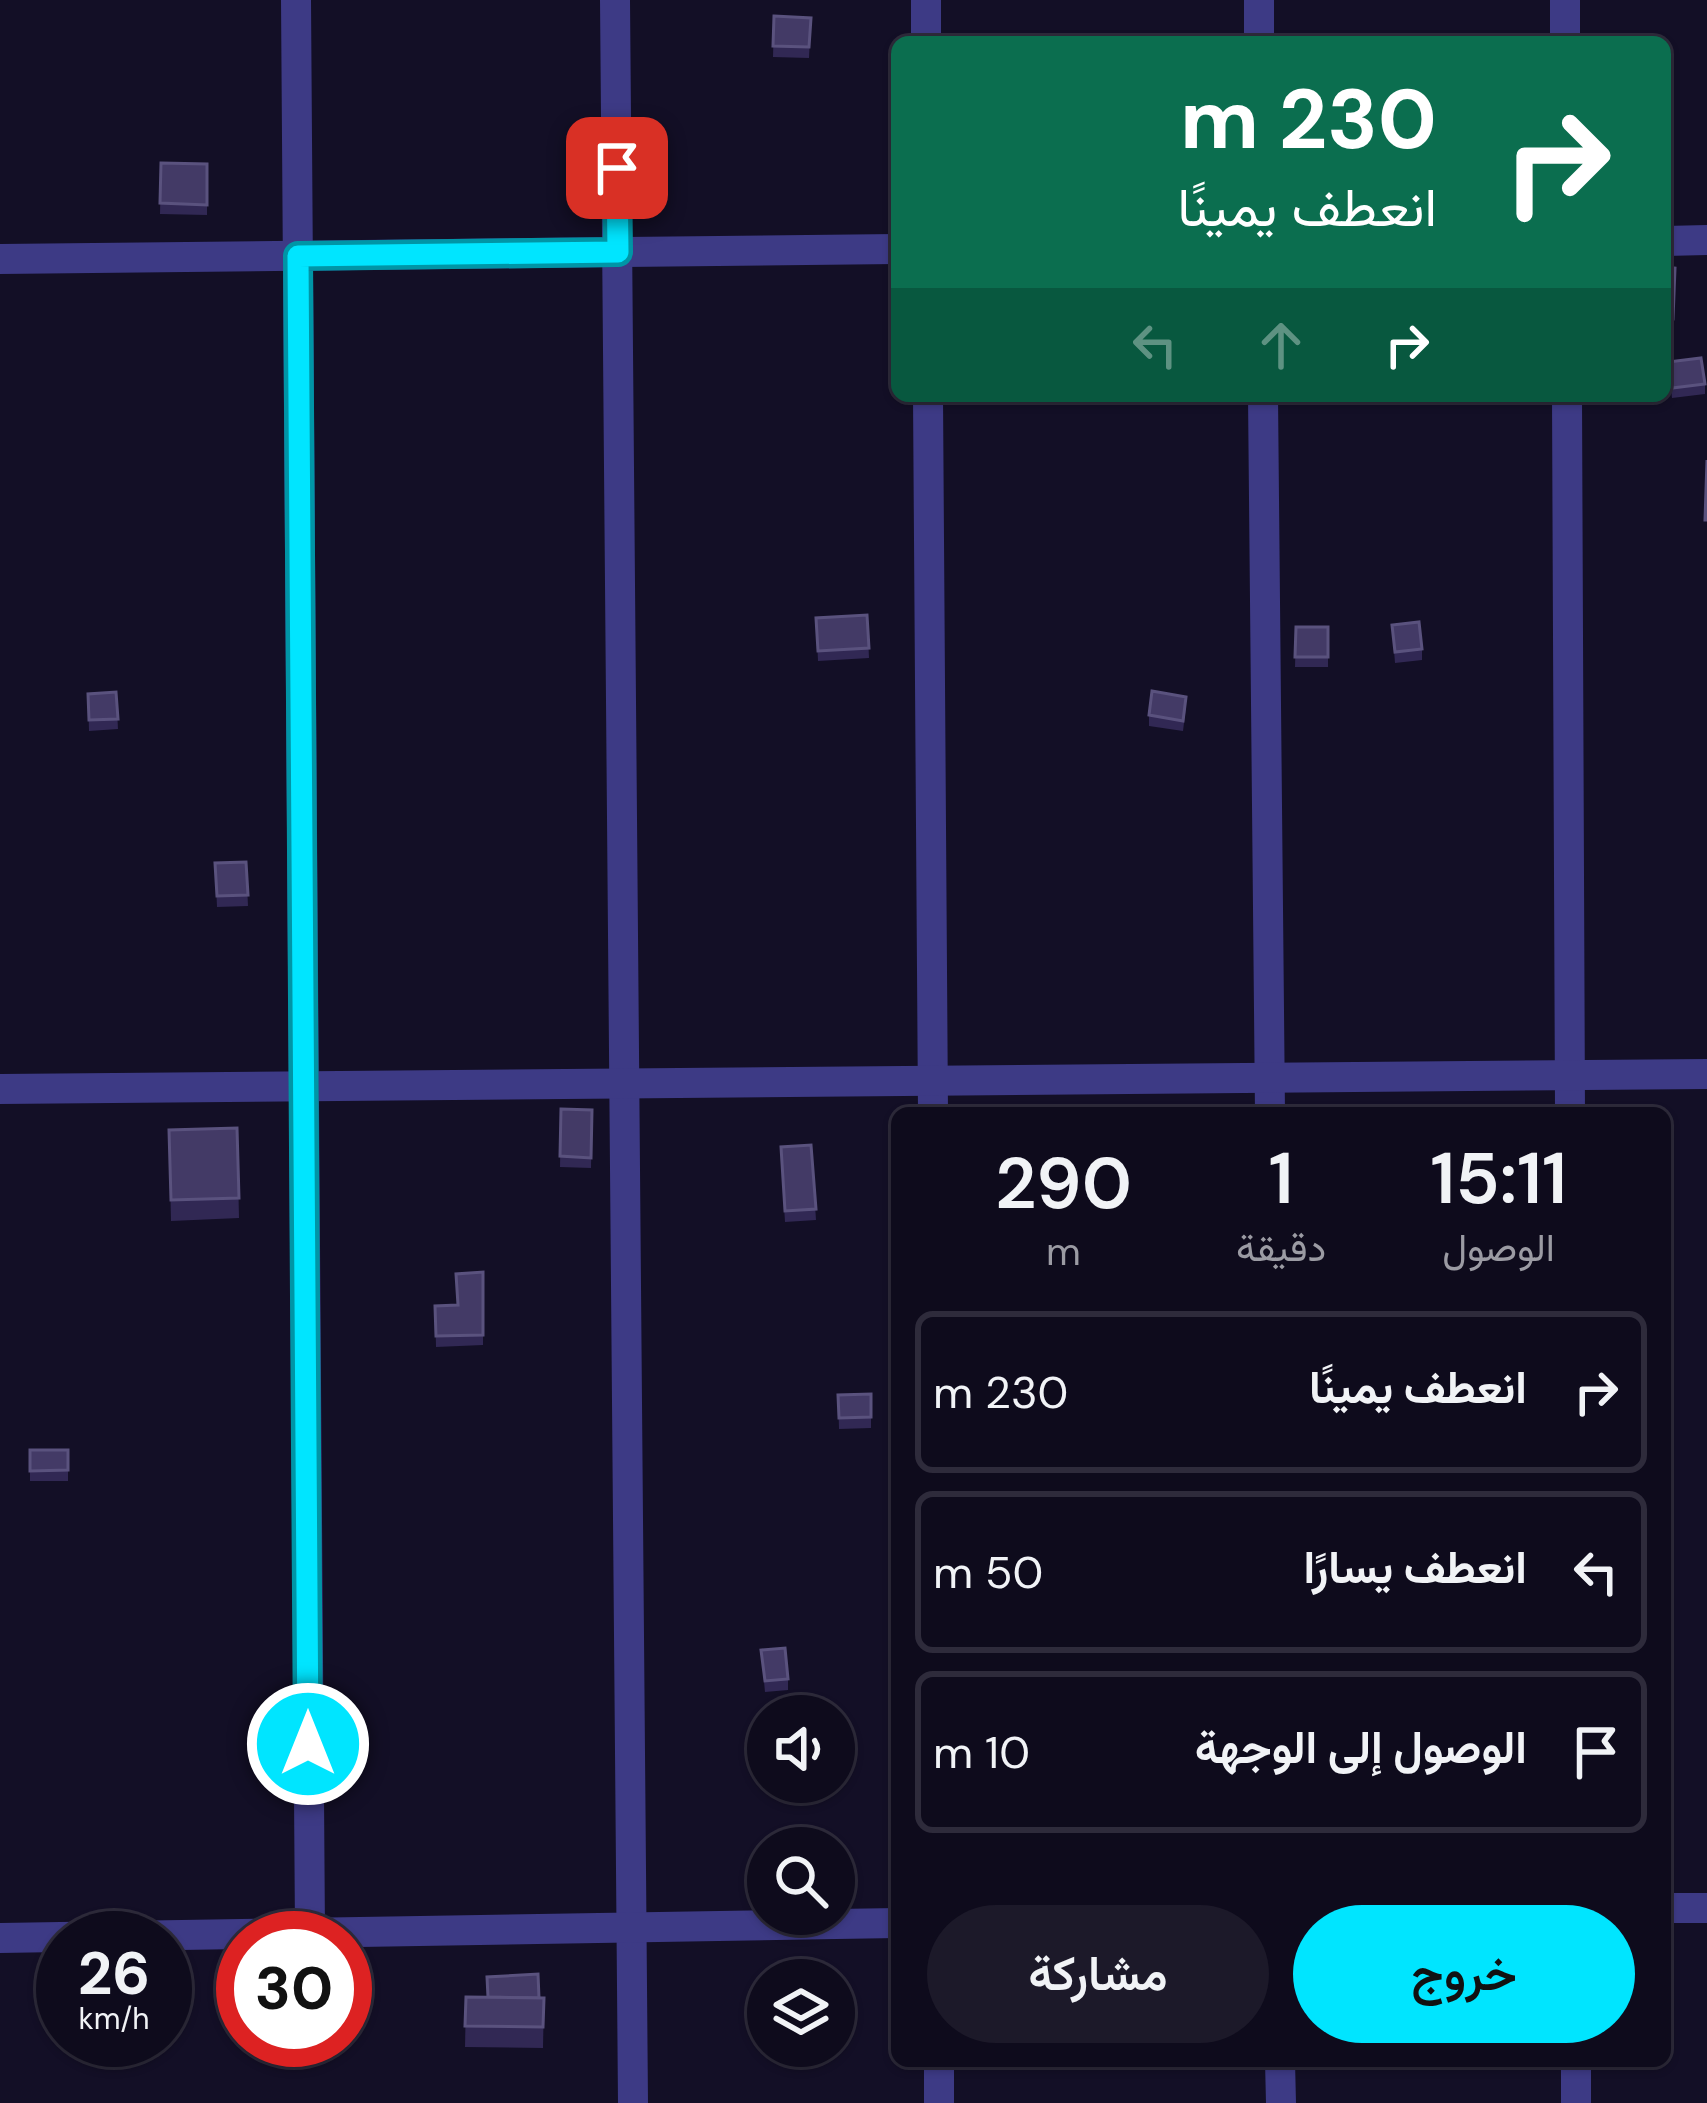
<!DOCTYPE html>
<html lang="ar">
<meta charset="utf-8">
<style>
body{margin:0;font-family:"DM Sans",Vazirmatn,sans-serif;background:#1c1929;color:#f1f3f6;direction:rtl;height:100vh;display:flex;flex-direction:column;font-size:45px;white-space:nowrap}
*{box-sizing:border-box;margin:0}
p{font-size:39px;color:#9b9ba3}
.icon{flex:none;width:66px;height:66px;fill:none;stroke:currentColor;stroke-width:2;stroke-linecap:round;stroke-linejoin:round}
.map{position:relative;flex:1;overflow:hidden;direction:ltr}
.details{position:absolute;left:891px;top:1107px;width:780px;height:960px;display:flex;flex-direction:column;background:#0e0b1c;border-radius:18px;box-shadow:0 3px 9px #0004,0 0 0 3px #2e2b3b;direction:rtl}
.details>*{flex:none}
.hud{position:absolute;left:891px;top:36px;width:780px;height:366px;border-radius:18px;box-shadow:0 3px 9px #0004,0 0 0 3px #2e2b3b;direction:rtl;background:#0b6e4f;color:#fff;overflow:hidden}
.buttons{position:absolute;left:747px;top:1695px;display:grid;gap:24px}
.buttons a{display:grid;place-items:center;width:108px;height:108px;border-radius:50%;background:#0e0b1c;box-shadow:0 3px 9px #0004,0 0 0 3px #2e2b3b;font-size:60px}
.speed{position:absolute;left:36px;top:1911px;display:flex;gap:24px;font-size:60px;font-weight:700;text-align:center}
.speed>*{display:grid;place-content:center;width:156px;height:156px;border-radius:50%;background:#0e0b1c;box-shadow:0 3px 9px #0004,0 0 0 3px #2e2b3b;line-height:1}
.speed small{font-size:30px;font-weight:400}
.speed .limit{border:18px solid #d22;background:#fff;color:#111}
.pin{position:absolute;display:grid;place-items:center;width:102px;height:102px;color:#fff;margin:-51px;border-radius:24px;box-shadow:0 6px 18px #0006}
.me{position:absolute;width:132px;margin:-66px;rotate:0deg;stroke-linejoin:round;filter:drop-shadow(0 0 9px #0008)}
.turn{display:flex;align-items:center;gap:42px;height:252px;padding:0 36px;font-size:54px}
.turn .icon{width:156px;height:156px;stroke-width:2.5}
.turn b{display:block;font-size:84px;line-height:102px}
.lanes{display:flex;align-items:center;height:114px;padding:0 36px;background:#0003;justify-content:center;gap:60px;direction:ltr}
.lanes .off{opacity:.35}
.eta{display:flex;justify-content:space-evenly;align-items:center;height:204px;text-align:center}
.eta b{font-size:72px;font-weight:600;line-height:84px}
.button{display:flex;gap:24px;margin-top:auto;padding:24px 36px}
.button a{flex:1;height:138px;border-radius:72px;background:#00e5ff;color:#111;font-size:48px;font-weight:600;line-height:138px;text-align:center}
.button a+a{background:#1c1929;color:#f1f3f6}
ul{padding:0;list-style:none}
li{display:flex;align-items:center;gap:36px;height:162px;margin:0 24px 18px;padding:0 12px;border:6px solid #2e2b3b;border-radius:18px}
li div{flex:1}
li b{display:block;font-size:45px}
li em{font-style:normal}
.map>svg:first-child{display:block}
</style>
<div class="map">
<svg width="1707" height="2103" viewBox="0 0 1707 2103">
<rect width="100%" height="100%" fill="#130f26"/>
<g fill="none" stroke-linecap="round" stroke-linejoin="round">
<g stroke="#3d3a85" stroke-width="30">
<path d="M296,0L310,1933"/>
<path d="M615,0L633,2103"/>
<path d="M926,0V42"/>
<path d="M1259,0V42"/>
<path d="M1565,0V42"/>
<path d="M1665,241L1707,240"/>
<path d="M0,259L897,249"/>
<path d="M928,396L933,1113"/>
<path d="M1263,396L1270,1113"/>
<path d="M1567,396L1570,1113"/>
<path d="M0,1089L1707,1074"/>
<path d="M1665,1908H1707"/>
<path d="M0,1938L897,1923"/>
<path d="M939,2061V2103"/>
<path d="M1280,2061L1281,2103"/>
<path d="M1576,2061V2103"/>
</g>
</g>
<g fill="#312854">
<path d="M774,16L811,18L809,58L773,57Z"/>
<path d="M161,163L207,164V215L160,214Z"/>
<path d="M1665,267L1675,268L1673,330L1665,329Z"/>
<path d="M1668,362L1705,384V394L1672,398Z"/>
<path d="M867,615L869,658L818,661L816,618Z"/>
<path d="M1392,625L1422,649V660L1395,663Z"/>
<path d="M1296,627H1328V667H1295Z"/>
<path d="M116,692L118,729L89,731L88,694Z"/>
<path d="M1186,707L1183,731L1149,726V715Z"/>
<path d="M246,862L248,906L217,907L215,863Z"/>
<path d="M561,1109L592,1110L591,1168L560,1167Z"/>
<path d="M237,1128L239,1218L171,1221L169,1130Z"/>
<path d="M811,1145L816,1220L785,1222L781,1158Z"/>
<path d="M483,1272V1345L436,1347L435,1306L457,1305Z"/>
<path d="M871,1394V1428L839,1429L838,1395Z"/>
<rect x="30" y="1450" width="38" height="31"/>
<path d="M761,1650L788,1679V1690L765,1692Z"/>
<path d="M466,1997L544,1998L543,2048L465,2047Z"/>
</g>
<g fill="#433a66" stroke="#5a527e" stroke-width="3">
<path d="M774,16L811,18L809,47L773,46Z"/>
<path d="M161,163L207,164V205L160,203Z"/>
<path d="M1665,267L1675,268L1673,319H1665Z"/>
<path d="M1701,358L1705,384L1672,388L1668,362Z"/>
<path d="M1707,460V520H1705Z"/>
<path d="M867,615L869,648L818,651L816,618Z"/>
<path d="M1419,622L1422,649L1395,652L1392,625Z"/>
<path d="M1296,627H1328V657H1295Z"/>
<path d="M1152,691L1186,697L1183,721L1149,715Z"/>
<path d="M116,692L118,719L89,720L88,694Z"/>
<path d="M246,862L248,895L217,896L215,863Z"/>
<path d="M561,1109L592,1110L591,1158L560,1156Z"/>
<path d="M237,1128L239,1198L171,1200L169,1130Z"/>
<path d="M811,1145L816,1209L785,1211L781,1147Z"/>
<path d="M483,1272V1335L436,1336L435,1306L458,1305L456,1274Z"/>
<path d="M871,1394V1417L839,1418L838,1395Z"/>
<path d="M30,1450H68V1470L30,1471Z"/>
<path d="M785,1648L788,1679L765,1681L761,1650Z"/>
<path d="M538,1974L539,1998L488,1997L487,1977Z"/>
<path d="M466,1997L544,1998L543,2027L465,2026Z"/>
</g>
<g fill="none" stroke-linecap="round" stroke-linejoin="round">
<defs>
<path id="route" d="M308,1744L298,256L618,252L617,168"/>
</defs>
<use href="#route" stroke="#0095a6" stroke-width="30"/>
<use href="#route" stroke="#00e5ff" stroke-width="21"/>
</g>
</svg>
<div class="buttons">
<a><svg class="icon" aria-label="sound" viewBox="0 0 24 24"><path d="M4 9h4l5-4v14l-5-4H4zM17 9q2 3 0 6"/></svg></a>
<a><svg class="icon" aria-label="search" viewBox="0 0 24 24"><circle cx="10" cy="10" r="6"/><path d="M15 15l6 6"/></svg></a>
<a><svg class="icon" aria-label="layers" viewBox="0 0 24 24"><path d="M12 4l9 5-9 5-9-5zM3 14l9 5 9-5"/></svg></a>
</div>
<div class="speed"><div>26<small>km/h</small></div><div class="limit">30</div></div>
<div class="pin" style="left:617px;top:168px;background:#d93025"><svg class="icon" aria-label="arrive" viewBox="0 0 24 24"><path d="M6 21V4h12l-3 4 3 4H6"/></svg></div>
<svg class="me" style="left:308px;top:1744px" viewBox="-20 -20 40 40"><circle r="17" fill="#00e5ff" stroke="#fff" stroke-width="3"/><path d="M0-11L8 9 0 5-8 9z" fill="#fff"/></svg>
<div class="hud">
<div class="turn"><svg class="icon" aria-label="right" viewBox="0 0 24 24"><path d="M7 20v-9h11M14 6l5 5-5 5"/></svg><div><b>230 m</b>انعطف يمينًا</div></div>
<div class="lanes"><svg class="icon off" aria-label="left" viewBox="0 0 24 24"><path d="M17 20v-9H6M10 6l-5 5 5 5"/></svg><svg class="icon off" aria-label="ahead" viewBox="0 0 24 24"><path d="M12 20V5M6 11l6-6 6 6"/></svg><svg class="icon" aria-label="right" viewBox="0 0 24 24"><path d="M7 20v-9h11M14 6l5 5-5 5"/></svg></div>
</div>
<section class="details">
<div class="eta">
<div><b>15:11</b><p>الوصول</p></div>
<div><b>1</b><p>دقيقة</p></div>
<div><b>290</b><p>m</p></div>
</div>
<ul>
<li><svg class="icon" aria-label="right" viewBox="0 0 24 24"><path d="M7 20v-9h11M14 6l5 5-5 5"/></svg><div><b>انعطف يمينًا</b></div><em>230 m</em></li>
<li><svg class="icon" aria-label="left" viewBox="0 0 24 24"><path d="M17 20v-9H6M10 6l-5 5 5 5"/></svg><div><b>انعطف يسارًا</b></div><em>50 m</em></li>
<li><svg class="icon" aria-label="arrive" viewBox="0 0 24 24"><path d="M6 21V4h12l-3 4 3 4H6"/></svg><div><b>الوصول إلى الوجهة</b></div><em>10 m</em></li>
</ul>
<div class="button"><a>خروج</a><a>مشاركة</a></div>
</section>
</div>
